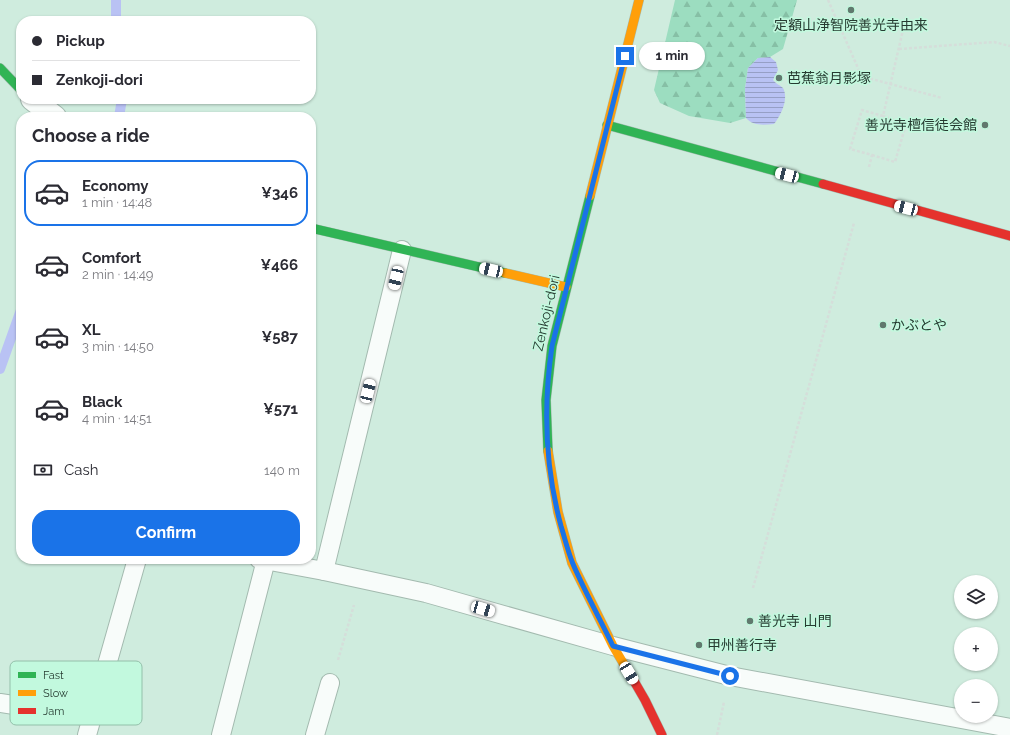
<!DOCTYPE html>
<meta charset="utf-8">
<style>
body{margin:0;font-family:Raleway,"Noto Sans JP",sans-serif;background:#f2f2f3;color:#2b2b33;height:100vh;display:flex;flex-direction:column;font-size:15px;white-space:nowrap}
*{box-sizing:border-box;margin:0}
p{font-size:13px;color:#7c7c81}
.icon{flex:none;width:22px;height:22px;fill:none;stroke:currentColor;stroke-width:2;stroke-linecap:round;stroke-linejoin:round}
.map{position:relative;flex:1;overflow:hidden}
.drawer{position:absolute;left:16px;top:112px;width:300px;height:452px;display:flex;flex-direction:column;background:#fff;border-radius:16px;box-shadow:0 1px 3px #0004}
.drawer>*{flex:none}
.guide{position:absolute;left:16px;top:16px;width:300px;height:88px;border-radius:16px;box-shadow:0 1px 3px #0004;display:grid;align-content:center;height:88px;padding:0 16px;background:#fff}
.buttons{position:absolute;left:954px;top:575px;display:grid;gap:8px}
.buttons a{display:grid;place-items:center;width:44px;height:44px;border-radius:50%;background:#fff;box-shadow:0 1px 3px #0004;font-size:20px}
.end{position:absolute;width:18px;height:18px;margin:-9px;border:5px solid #1a73e8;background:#fff;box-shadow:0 0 0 2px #fff}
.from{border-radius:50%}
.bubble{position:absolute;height:28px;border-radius:14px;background:#fff;box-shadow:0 1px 3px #0004;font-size:13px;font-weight:700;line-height:28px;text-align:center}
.car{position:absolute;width:12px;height:24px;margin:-12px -6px;border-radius:5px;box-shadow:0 0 3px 1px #0007;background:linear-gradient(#fff 24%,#345 0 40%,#fff 0 76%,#345 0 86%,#fff 0)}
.guide b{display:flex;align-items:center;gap:14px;height:38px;font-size:15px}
.guide b+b{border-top:1px solid #e1e1e2}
.guide i{width:10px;height:10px;background:#2b2b33}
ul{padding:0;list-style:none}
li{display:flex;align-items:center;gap:12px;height:66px;margin:0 8px 6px;padding:0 8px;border:2px solid transparent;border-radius:16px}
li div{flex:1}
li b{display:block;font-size:15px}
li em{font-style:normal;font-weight:700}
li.selected{border-color:#1a73e8}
li>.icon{width:36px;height:36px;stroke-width:1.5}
h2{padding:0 16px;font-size:18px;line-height:48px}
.pay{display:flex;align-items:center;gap:10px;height:44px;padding:0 16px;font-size:15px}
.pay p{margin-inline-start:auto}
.primary-button{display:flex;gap:8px;margin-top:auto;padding:8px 16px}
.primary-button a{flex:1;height:46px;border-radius:16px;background:#1a73e8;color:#fff;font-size:16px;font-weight:700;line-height:46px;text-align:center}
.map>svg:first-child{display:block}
</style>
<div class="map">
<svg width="1010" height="735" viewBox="0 0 1010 735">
<defs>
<pattern id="forest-firs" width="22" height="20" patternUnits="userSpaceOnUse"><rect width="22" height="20" fill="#9cddc0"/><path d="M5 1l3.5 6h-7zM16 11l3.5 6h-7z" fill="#86bfa5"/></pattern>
<pattern id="water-rules" width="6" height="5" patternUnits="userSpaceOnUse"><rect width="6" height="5" fill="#b9c2f4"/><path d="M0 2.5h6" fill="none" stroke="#969fc6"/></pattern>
</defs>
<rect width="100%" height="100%" fill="#cfecde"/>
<polygon fill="url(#forest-firs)" points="675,0 797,0 783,49 770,57 758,58 748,68 745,89 746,118 730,123 689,116 660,103 654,90"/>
<path fill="url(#water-rules)" d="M770 57 776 62 778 70 773 80C776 84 780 85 783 88 789 99 781 115 774 124 763 125 753 126 746 118L745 89 748 68 758 58Z"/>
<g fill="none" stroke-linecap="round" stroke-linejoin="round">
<g stroke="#b9c2f4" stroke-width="10">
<polyline points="116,0 116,21"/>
<polyline points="119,117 122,99"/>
<polyline points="0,369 21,310"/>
</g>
<defs>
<g id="lane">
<polyline points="259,559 324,571 426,593 613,646 730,676 1010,728"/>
<polyline points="324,571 402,250"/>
<polyline points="0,703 92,717"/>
<polyline points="87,735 137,559"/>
<polyline points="221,735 266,560"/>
<polyline points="315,735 330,683"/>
</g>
<polyline id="street" points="32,99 55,117"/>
<g id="fast">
<polyline points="0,68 21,90"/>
<polyline points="607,125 823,184"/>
<polyline points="311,228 505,273"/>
<polyline points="548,451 546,400 552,346 590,196"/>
</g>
<g id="slow">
<polyline points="590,196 639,0"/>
<polyline points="505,273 566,287"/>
<polyline points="548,451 558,512 572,563 613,646 634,681"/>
</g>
<g id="jam">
<polyline points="823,184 1010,236"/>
<polyline points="634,681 645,700 662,735"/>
</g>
</defs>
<use href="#lane" stroke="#a3baaf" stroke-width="20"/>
<use href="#street" stroke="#a3baaf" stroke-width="24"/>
<use href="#fast" stroke="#a3baaf" stroke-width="10"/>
<use href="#slow" stroke="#a3baaf" stroke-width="10"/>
<use href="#jam" stroke="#a3baaf" stroke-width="10"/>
<g stroke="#d5deda" stroke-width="2.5" stroke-dasharray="3 2" stroke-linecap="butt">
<polyline points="828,0 861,75"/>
<polyline points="899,49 994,42 1010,46"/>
<polyline points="846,72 942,98"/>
<polyline points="872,155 895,162 906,124 883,116"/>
<polyline points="869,167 872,155 850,149 862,110 883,116 906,17"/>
<polyline points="753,588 854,223"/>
<polyline points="338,660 354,605"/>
<polyline points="717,735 724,702"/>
</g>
<use href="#lane" stroke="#f8fcfa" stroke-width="18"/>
<use href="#street" stroke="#f8fcfa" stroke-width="22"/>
<use href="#fast" stroke="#30b455" stroke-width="9"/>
<use href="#slow" stroke="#ff9f0a" stroke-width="9"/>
<use href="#jam" stroke="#e5322d" stroke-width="9"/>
</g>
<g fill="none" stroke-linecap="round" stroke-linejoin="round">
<path stroke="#1a73e8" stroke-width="5" d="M625 56 552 346C543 407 545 467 561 526 565 539 568 552 573 564 585 592 600 619 613 646L730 676"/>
</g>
<g fill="#61796e" stroke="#c2f9de" stroke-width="1.5">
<circle cx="851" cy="10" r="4"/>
<circle cx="779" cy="78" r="4"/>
<circle cx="985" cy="125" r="4"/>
<circle cx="883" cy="325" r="4"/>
<circle cx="750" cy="621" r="4"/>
<circle cx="699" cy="645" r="4"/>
</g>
<g text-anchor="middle" stroke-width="3" stroke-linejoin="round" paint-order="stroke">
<g font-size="14" fill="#263b31" stroke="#c2f9de" text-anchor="start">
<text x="851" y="30" text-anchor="middle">定額山浄智院善光寺由来</text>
<text x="787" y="83">芭蕉翁月影塚</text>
<text x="977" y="130" text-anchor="end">善光寺檀信徒会館</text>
<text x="891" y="330">かぶとや</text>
<text x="758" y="626">善光寺 山門</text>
<text x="707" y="650">甲州善行寺</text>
</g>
<g font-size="14" fill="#263b31" stroke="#c2f9de">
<text transform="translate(546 313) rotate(-77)" y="5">Zenkoji-dori</text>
</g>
</g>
<rect x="10" y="661" width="132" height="64" rx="6" fill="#c2f9de" stroke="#93c0aa" stroke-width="1"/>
<rect x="18" y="672" width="18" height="6" fill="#30b455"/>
<rect x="18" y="690" width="18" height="6" fill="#ff9f0a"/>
<rect x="18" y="708" width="18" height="6" fill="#e5322d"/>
<g font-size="11" fill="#263b31">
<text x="43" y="679">Fast</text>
<text x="43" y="697">Slow</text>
<text x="43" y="715">Jam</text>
</g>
</svg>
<div class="buttons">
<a><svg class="icon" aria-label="layers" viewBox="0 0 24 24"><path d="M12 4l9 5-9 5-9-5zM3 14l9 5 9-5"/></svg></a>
<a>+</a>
<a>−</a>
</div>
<i class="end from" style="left:730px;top:676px"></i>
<i class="end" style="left:625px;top:56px"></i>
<div class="bubble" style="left:639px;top:42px;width:66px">1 min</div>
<i class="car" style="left:787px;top:175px;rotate:285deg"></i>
<i class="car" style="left:906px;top:208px;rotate:285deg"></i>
<i class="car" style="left:491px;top:270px;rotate:283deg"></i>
<i class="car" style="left:396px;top:278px;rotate:193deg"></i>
<i class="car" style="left:368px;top:391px;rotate:14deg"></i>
<i class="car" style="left:483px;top:609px;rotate:106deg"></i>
<i class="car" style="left:629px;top:673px;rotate:149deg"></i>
<div class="guide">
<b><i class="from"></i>Pickup</b>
<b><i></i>Zenkoji-dori</b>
</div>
<section class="drawer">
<h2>Choose a ride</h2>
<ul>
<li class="selected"><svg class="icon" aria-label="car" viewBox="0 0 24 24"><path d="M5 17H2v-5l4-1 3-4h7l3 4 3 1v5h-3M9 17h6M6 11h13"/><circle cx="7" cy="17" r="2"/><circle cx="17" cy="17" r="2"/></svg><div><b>Economy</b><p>1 min · 14:48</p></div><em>¥346</em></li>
<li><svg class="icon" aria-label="car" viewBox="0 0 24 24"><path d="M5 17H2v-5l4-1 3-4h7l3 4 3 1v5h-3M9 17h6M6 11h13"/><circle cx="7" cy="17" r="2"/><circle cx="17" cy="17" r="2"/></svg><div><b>Comfort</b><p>2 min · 14:49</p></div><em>¥466</em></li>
<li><svg class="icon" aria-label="car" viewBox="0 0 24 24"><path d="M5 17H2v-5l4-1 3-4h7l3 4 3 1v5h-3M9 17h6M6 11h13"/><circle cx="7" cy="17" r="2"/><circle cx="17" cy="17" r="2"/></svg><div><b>XL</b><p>3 min · 14:50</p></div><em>¥587</em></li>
<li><svg class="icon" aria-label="car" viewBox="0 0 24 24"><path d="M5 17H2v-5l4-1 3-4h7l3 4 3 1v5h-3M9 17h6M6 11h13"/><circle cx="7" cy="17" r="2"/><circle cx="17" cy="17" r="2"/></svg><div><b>Black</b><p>4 min · 14:51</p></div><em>¥571</em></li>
</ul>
<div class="pay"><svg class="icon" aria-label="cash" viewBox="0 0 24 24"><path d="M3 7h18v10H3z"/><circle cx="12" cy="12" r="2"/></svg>Cash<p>140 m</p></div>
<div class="primary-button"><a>Confirm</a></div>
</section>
</div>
